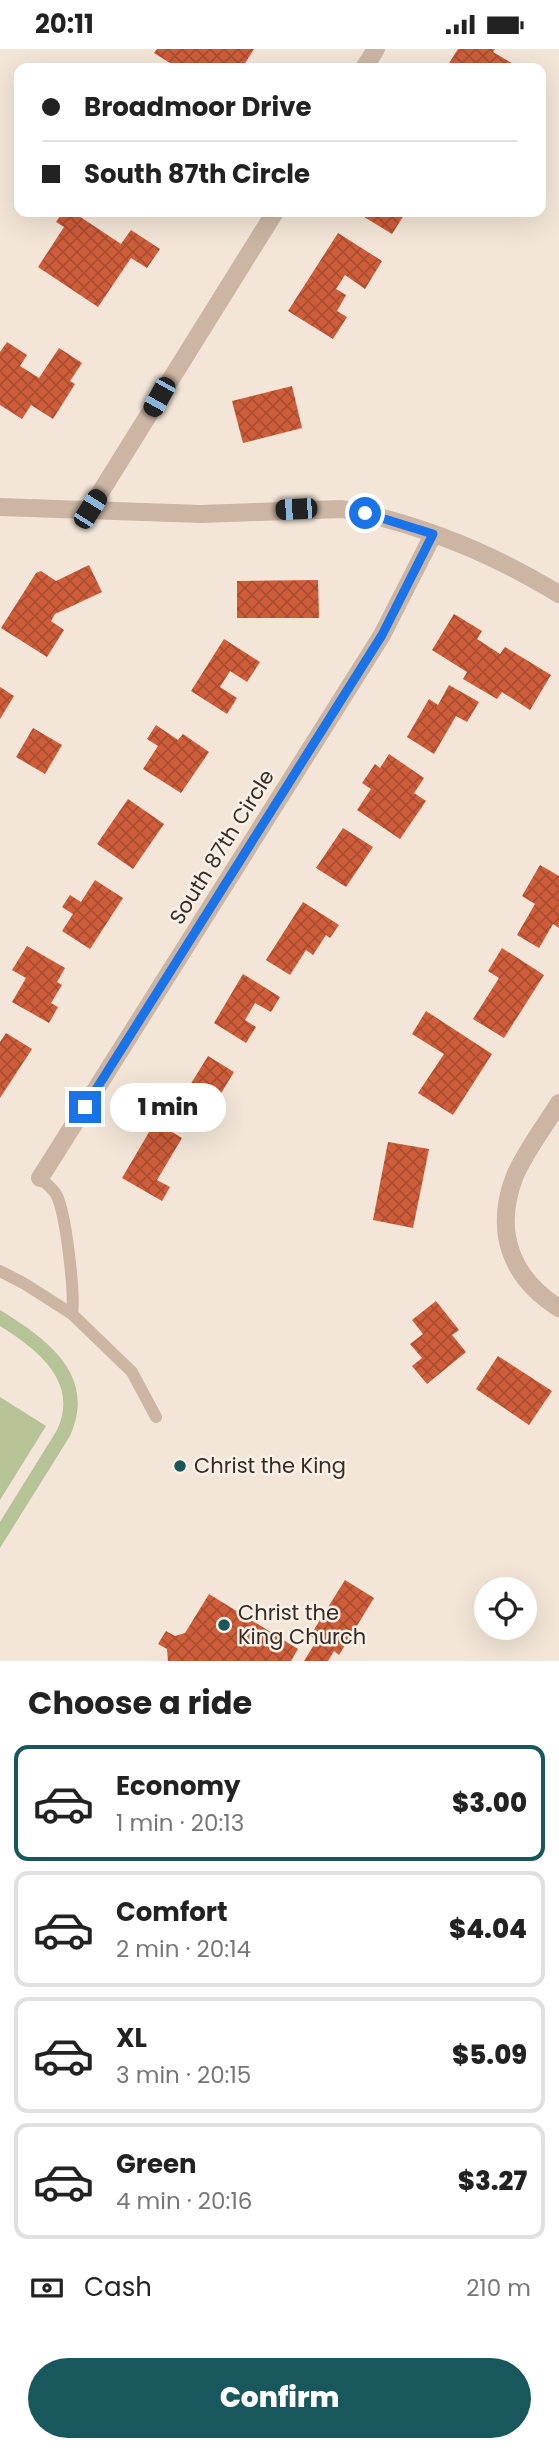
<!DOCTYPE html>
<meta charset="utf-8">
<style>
body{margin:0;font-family:Poppins,sans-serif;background:#f6f6f6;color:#222;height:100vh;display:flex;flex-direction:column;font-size:26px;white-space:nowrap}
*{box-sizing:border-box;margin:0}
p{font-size:23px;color:#767676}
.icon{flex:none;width:38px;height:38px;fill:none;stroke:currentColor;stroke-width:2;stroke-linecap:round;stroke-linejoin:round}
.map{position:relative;height:1612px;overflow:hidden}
.details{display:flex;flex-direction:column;background:#fff;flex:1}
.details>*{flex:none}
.top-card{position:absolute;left:14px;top:14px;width:532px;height:154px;border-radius:14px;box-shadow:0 7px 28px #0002;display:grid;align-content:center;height:154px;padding:0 28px;background:#fff}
.fabs{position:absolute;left:474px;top:1528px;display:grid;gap:14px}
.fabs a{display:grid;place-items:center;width:63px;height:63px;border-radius:50%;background:#fff;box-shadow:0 7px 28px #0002;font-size:35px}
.end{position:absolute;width:32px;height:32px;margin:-16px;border:9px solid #1a73e8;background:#fff;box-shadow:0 0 0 4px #fff}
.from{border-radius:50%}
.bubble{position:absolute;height:49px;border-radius:24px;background:#fff;box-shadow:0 7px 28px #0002;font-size:23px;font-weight:800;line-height:49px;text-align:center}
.car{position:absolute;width:21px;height:42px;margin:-21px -10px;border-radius:9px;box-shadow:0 0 5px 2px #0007;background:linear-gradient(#222 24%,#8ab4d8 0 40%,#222 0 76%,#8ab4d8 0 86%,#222 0)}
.top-card b{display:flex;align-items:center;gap:24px;height:66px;font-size:26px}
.top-card b+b{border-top:2px solid #e0e0e0}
.top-card i{width:18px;height:18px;background:#222}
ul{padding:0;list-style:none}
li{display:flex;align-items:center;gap:21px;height:116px;margin:0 14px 10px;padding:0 14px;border:4px solid #e0e0e0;border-radius:14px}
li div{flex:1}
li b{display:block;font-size:26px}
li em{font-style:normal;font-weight:800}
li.on{border-color:#18575b}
li>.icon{width:63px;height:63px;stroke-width:1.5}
h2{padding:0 28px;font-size:32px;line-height:84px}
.pay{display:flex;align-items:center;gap:18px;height:77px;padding:0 28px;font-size:26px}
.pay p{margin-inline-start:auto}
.action{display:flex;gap:14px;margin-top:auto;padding:14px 28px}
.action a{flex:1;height:80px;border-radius:42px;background:#18575b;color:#fff;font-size:28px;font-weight:800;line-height:80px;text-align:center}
.status{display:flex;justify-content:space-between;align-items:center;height:49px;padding:0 35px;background:#fff;direction:ltr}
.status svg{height:19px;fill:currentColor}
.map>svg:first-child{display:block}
</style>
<div class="status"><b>20:11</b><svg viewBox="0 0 49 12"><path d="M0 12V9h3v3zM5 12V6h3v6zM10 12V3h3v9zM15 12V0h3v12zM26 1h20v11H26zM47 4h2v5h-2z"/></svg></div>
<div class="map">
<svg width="559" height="1612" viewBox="0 0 559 1612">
<defs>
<pattern id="building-cross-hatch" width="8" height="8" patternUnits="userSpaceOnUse" patternTransform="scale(1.75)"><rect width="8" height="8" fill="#cf5d3a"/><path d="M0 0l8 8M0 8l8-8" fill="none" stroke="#a94d31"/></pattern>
</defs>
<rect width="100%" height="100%" fill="#f3e6d8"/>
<g fill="#b5c397">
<path d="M0 1261C45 1289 98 1325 70 1387L0 1499V1473L57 1381C80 1332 36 1300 0 1277Z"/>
<polygon points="0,1348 46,1377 0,1451"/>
</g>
<g fill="url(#building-cross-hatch)">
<polygon points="157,0 254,0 242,19 178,19 154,4"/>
<polygon points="458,0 495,0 493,3 517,17 516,19 446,19"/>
<polygon points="63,163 73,163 121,195 131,181 160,200 147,219 131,209 98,258 38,218 64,178 56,173"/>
<polygon points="356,163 406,163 392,185"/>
<polygon points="338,184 382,212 365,240 345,226 336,240 346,246 337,262 347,268 333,290 288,262"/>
<polygon points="7,293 27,306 20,317 39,329 59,299 82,314 70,332 75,335 53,370 31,356 22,370 0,356 0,303"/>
<polygon points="292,337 302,379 243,394 232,352"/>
<polygon points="89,516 102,543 55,565 51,572 64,581 47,608 1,579 36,524 41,522 56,532"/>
<polygon points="318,531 319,569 237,569 237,532"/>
<polygon points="454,565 482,582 477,590 500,605 505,598 551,626 530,661 502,643 497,650 463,630 467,623 432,601"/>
<polygon points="224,590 260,613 247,633 230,622 220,638 237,649 227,665 191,642"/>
<polygon points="449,636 479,653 467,673 456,667 434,705 407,688 429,650 438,656"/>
<polygon points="0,638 14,647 0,670"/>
<polygon points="156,676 178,691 183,685 209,703 181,744 143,720 158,697 147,690"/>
<polygon points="33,679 62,696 45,725 16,708"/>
<polygon points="389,705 424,729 414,744 426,752 400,790 357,761 371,740 362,734 375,715 380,719"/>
<polygon points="128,750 164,775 133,820 97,795"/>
<polygon points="343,779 373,798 346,838 316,819"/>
<polygon points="540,816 559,827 559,879 553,875 539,899 517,886 535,855 522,847"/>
<polygon points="95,831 123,849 90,900 62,882 73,865 62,858 70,846 81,853"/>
<polygon points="303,853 339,876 330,889 326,886 313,906 306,901 290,926 266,911"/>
<polygon points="27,897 65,919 57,933 62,936 51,954 58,958 49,974 12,953 26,929 12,921"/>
<polygon points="502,899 544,926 504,989 473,970 499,929 488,922"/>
<polygon points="243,925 280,948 271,963 255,954 245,971 256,978 246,994 214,974"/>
<polygon points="426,962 492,1005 453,1066 418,1044 444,1005 412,985"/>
<polygon points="6,984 32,1000 0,1049 0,993"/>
<polygon points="208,1007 234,1023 203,1074 164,1051 175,1034 187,1041"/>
<polygon points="155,1073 182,1089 157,1131 170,1138 162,1152 122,1129"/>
<polygon points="388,1093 429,1100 413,1179 373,1171"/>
<polygon points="436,1252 459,1281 452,1286 466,1303 427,1335 412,1317 422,1309 410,1295 423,1285 412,1271"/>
<polygon points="498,1307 552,1342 529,1376 476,1340"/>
<polygon points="345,1531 374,1549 339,1606 334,1602 328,1612 304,1612 317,1591 310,1587"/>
<polygon points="209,1545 298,1600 291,1612 168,1612 167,1600 158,1595 166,1582 175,1587 185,1584"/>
</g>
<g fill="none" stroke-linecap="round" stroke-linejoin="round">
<g stroke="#ccb5a3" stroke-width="12">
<path d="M40 1129C46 1134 52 1139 56 1145 66 1163 75 1245 72 1265"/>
<polyline points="0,1222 25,1235 72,1265 132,1323 156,1368"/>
</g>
<g stroke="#ccb5a3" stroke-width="18">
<polyline points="364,19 376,0"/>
<path d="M0 458 201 465 342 460C418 474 493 505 559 545"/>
<polyline points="90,460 275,163"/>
<path d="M559 1054C545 1077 524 1104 514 1129 494 1183 511 1229 559 1259"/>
<polyline points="40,1129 382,586 433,486"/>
</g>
</g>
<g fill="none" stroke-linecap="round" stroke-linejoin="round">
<polyline stroke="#1a73e8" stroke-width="9" points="85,1058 382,586 433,485 365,464"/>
</g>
<g fill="#18575b" stroke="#faf0e5" stroke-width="2.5">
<circle cx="180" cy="1417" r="7"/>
<circle cx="224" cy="1576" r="7"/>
</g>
<g text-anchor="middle" stroke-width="5" stroke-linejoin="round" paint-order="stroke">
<g font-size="21" fill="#362b26" stroke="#faf0e5">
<text transform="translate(222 798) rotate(-58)" y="7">South 87th Circle</text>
</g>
<g font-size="21" fill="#362b26" stroke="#faf0e5" text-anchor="start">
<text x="194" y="1424">Christ the King</text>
<text x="238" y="1571">Christ the<tspan x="238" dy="24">King Church</tspan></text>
</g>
</g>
</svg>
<div class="fabs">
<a><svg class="icon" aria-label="locate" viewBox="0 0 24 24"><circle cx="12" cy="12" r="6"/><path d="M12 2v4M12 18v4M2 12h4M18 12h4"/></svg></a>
</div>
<i class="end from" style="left:365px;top:464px"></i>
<i class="end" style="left:85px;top:1058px"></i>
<div class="bubble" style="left:110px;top:1034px;width:116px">1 min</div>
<i class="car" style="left:159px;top:348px;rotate:209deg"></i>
<i class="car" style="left:90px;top:460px;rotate:32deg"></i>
<i class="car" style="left:296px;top:460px;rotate:267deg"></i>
<div class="top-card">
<b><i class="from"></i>Broadmoor Drive</b>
<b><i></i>South 87th Circle</b>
</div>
</div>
<section class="details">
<h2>Choose a ride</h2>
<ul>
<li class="on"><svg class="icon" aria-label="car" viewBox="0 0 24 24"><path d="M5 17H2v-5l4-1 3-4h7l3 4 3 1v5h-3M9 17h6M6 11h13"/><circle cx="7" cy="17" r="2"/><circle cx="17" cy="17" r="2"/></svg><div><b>Economy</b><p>1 min · 20:13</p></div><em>$3.00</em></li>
<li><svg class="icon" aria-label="car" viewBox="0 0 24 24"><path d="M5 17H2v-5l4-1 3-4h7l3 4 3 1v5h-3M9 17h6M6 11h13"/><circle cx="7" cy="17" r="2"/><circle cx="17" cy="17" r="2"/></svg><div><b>Comfort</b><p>2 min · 20:14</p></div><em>$4.04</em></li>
<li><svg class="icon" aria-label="car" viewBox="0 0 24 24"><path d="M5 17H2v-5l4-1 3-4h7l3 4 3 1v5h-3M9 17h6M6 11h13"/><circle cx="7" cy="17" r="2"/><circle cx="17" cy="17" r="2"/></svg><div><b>XL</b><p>3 min · 20:15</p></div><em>$5.09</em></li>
<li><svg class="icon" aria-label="car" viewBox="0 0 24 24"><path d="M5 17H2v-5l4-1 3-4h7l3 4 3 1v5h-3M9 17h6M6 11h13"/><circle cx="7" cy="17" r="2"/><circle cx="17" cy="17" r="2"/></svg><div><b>Green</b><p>4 min · 20:16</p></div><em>$3.27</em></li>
</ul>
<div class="pay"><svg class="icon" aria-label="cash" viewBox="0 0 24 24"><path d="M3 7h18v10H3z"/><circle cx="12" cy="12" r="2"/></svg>Cash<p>210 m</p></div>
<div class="action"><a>Confirm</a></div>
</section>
